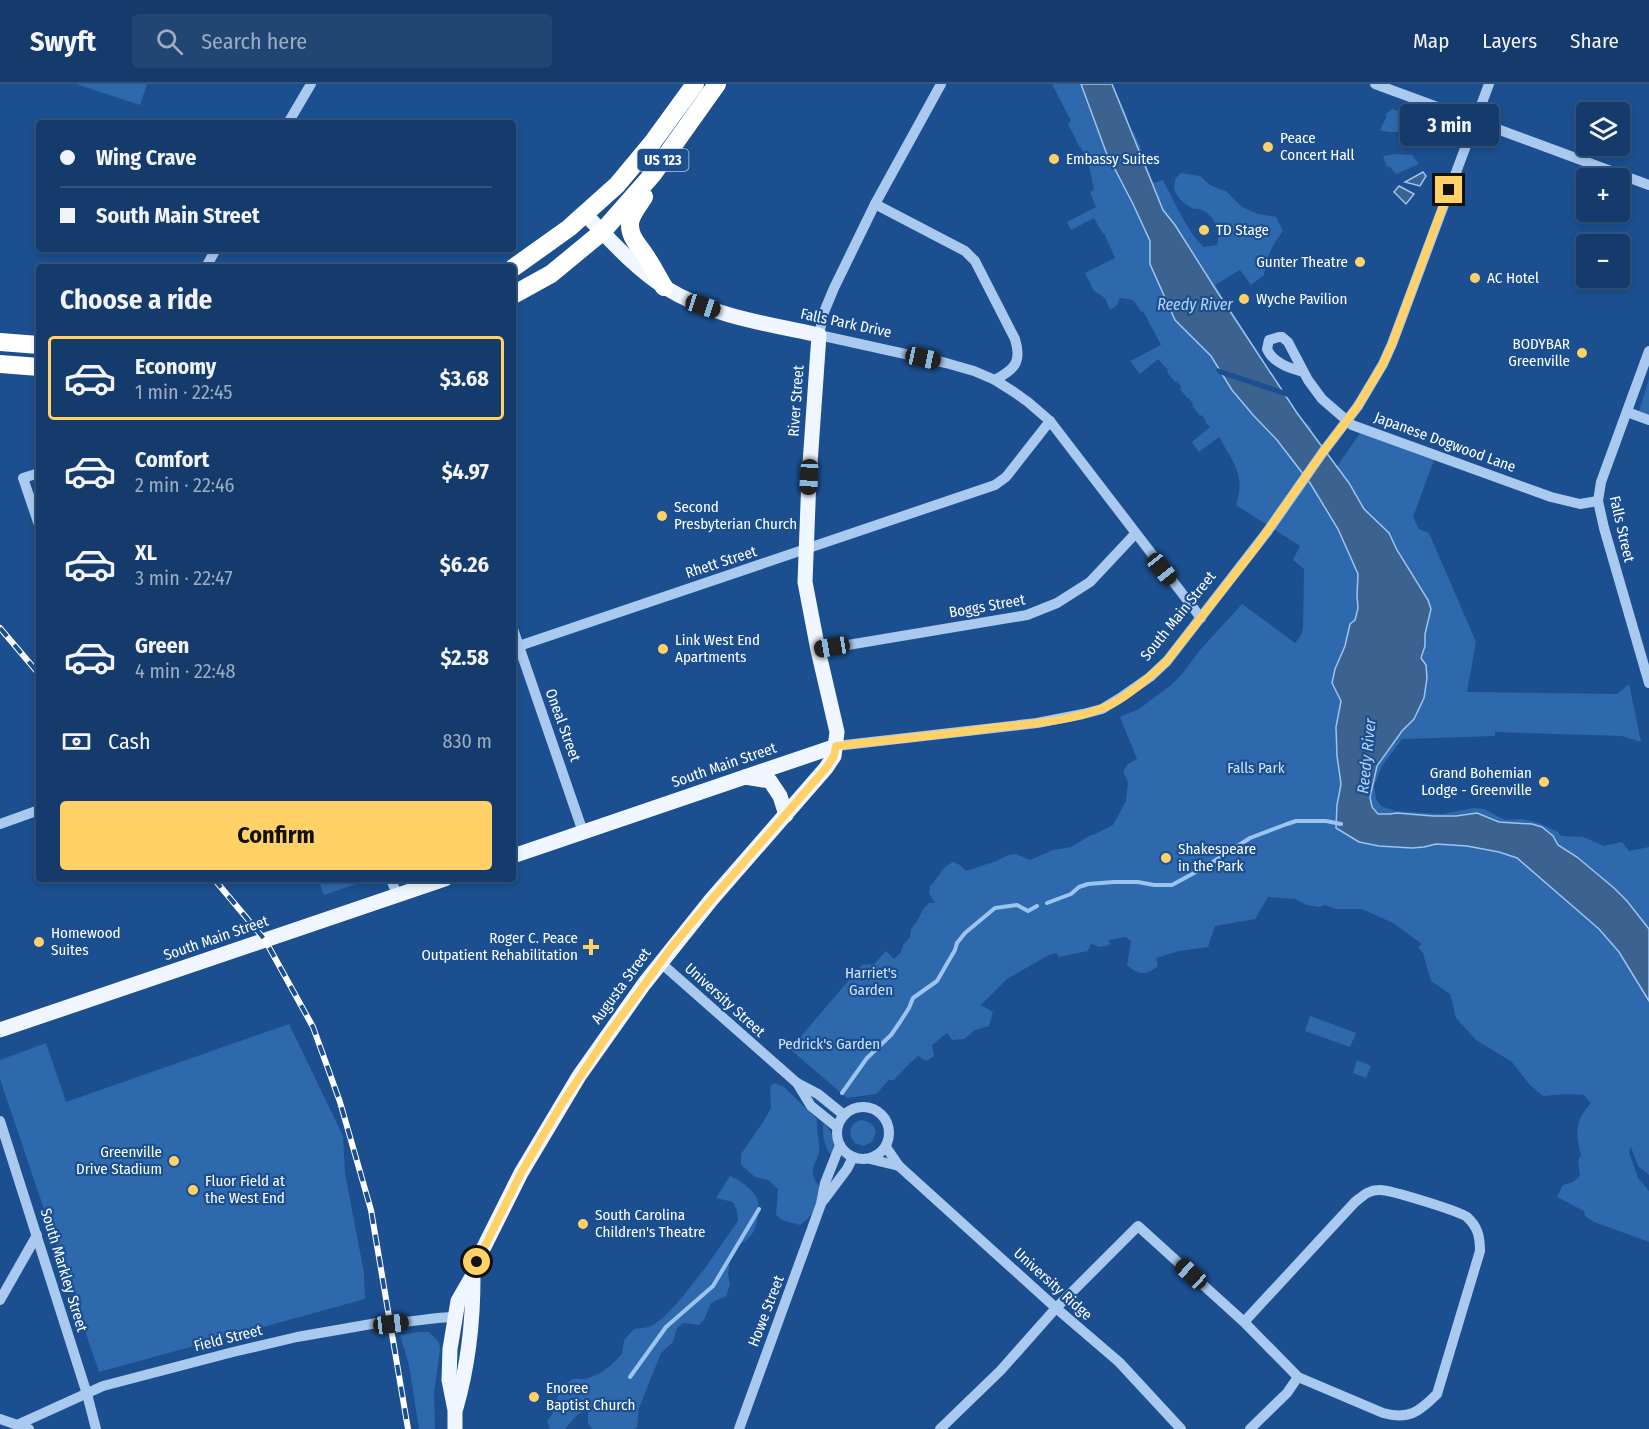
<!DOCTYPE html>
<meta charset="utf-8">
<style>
body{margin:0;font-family:"Fira Sans Condensed",sans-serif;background:#214673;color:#f1f3f6;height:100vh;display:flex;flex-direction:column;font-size:22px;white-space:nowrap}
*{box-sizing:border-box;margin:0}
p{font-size:20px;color:#9dadc1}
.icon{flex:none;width:33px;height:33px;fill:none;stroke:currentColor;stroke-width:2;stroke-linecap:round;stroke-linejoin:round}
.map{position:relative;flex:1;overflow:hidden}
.drawer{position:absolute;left:36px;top:180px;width:480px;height:618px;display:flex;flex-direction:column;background:#143b6b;border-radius:6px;box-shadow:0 3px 9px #0003,0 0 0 2px #33557e}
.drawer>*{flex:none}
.banner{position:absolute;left:36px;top:36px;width:480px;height:132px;border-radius:6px;box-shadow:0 3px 9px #0003,0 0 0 2px #33557e;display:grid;align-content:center;height:132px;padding:0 24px;background:#143b6b}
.fabs{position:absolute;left:1576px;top:18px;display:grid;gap:12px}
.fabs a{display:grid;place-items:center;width:54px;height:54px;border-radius:6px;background:#143b6b;box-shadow:0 3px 9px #0003,0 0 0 2px #33557e;font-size:30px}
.end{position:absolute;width:27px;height:27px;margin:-14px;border:8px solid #ffd166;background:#111;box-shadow:0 0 0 3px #111}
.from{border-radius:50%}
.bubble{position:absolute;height:42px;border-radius:6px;background:#143b6b;box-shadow:0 3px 9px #0003,0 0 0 2px #33557e;font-size:20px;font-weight:700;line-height:42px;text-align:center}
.car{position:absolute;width:18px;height:36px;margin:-18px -9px;border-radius:8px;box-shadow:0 0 4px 2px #0007;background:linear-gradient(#222 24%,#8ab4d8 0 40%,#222 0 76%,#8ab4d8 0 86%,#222 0)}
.banner b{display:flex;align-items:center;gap:21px;height:57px;font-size:22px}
.banner b+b{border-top:2px solid #33557e}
.banner i{width:15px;height:15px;background:#f1f3f6}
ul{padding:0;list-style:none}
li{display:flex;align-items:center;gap:18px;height:84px;margin:0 12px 9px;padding:0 12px;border:3px solid transparent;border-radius:6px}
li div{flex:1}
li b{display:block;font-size:22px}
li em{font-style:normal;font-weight:700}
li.current{border-color:#ffd166}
li>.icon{width:54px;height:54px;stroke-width:1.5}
h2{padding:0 24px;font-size:27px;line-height:72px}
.pay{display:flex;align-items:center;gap:15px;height:66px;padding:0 24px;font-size:22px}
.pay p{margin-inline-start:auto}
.cta{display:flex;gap:12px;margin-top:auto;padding:12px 24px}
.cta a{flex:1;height:69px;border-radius:6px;background:#ffd166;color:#111;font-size:24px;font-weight:700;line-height:69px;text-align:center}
header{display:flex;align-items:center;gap:36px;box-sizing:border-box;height:84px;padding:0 30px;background:#143b6b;border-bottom:2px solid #33557e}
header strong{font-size:28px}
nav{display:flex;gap:33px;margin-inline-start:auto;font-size:21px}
.search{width:420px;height:54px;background:#214673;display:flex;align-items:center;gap:15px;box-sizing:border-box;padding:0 21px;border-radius:6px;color:#9dadc1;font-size:22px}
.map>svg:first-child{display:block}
</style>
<header>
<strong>Swyft</strong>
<div class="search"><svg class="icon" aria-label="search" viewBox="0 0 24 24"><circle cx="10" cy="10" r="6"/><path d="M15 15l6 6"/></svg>Search here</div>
<nav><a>Map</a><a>Layers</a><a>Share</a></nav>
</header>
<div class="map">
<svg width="1649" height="1345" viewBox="0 0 1649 1345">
<rect width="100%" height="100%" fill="#1b4f8f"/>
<g fill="#2e69ad">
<polygon points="76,0 147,0 140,21"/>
<path d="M1052 0H1112L1126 30 1131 46 1134 49 1140 62 1141 69 1147 81V87L1150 89V93L1154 99 1163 96C1173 115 1188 149 1204 163L1217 161C1221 147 1214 129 1199 125 1191 123 1197 127 1190 123 1184 120 1176 112 1174 105 1174 102 1175 99 1175 95L1181 89 1200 92 1210 101 1227 108 1242 123 1258 130 1276 133 1283 147C1272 161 1266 174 1264 191L1251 201 1240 186 1215 201 1299 333 1312 344 1309 349 1334 387 1360 349 1435 373 1413 433 1419 445 1429 449 1476 558 1467 608 1617 610 1629 600 1641 658 1622 652 1495 648V652L1402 655 1382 682 1374 702 1376 715 1381 722 1395 727 1443 730 1474 724 1484 725 1505 736 1523 735 1539 739 1558 748 1561 752 1583 753 1604 762 1622 758 1629 767 1649 763V1091L1638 1082 1631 1063 1629 1068 1638 1094 1649 1107V1158L1594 1138 1585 1132 1584 1127 1557 1113 1563 1101 1573 1098 1580 1092 1578 1077 1581 1071C1575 1049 1575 1036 1591 1019L1584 1011 1568 1010 1543 1012 1530 1001 1512 978 1476 956 1456 934 1450 910 1431 897 1423 869 1418 863 1422 860 1393 839 1362 825H1336L1325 821 1319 823 1307 821 1295 815 1268 813 1255 835 1215 842 1208 863 1179 867 1156 874 1158 882C1146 892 1138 891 1127 881L1131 857 1126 853 1109 856 1110 861 1100 863 1091 860 1088 867 1059 873 1056 869 1049 871 1007 895 980 922H983L993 928 989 942 975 946 964 955 952 956 947 949 932 961 934 972 926 977 918 972 910 979 894 996H889L876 1010 847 1014 790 965 862 881 874 880 886 867 894 875 901 868 903 861 910 853 911 845 916 839 924 824 929 819H935L929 809 930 802C939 794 941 783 953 778L960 781 966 787 996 777 1008 771 1016 770 1030 776 1053 766 1071 763 1091 751H1093L1113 741 1126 717 1128 698 1124 690V686L1128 680 1137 675 1120 633 1139 625 1171 601 1182 590 1200 566 1242 520 1295 559 1300 553 1303 545 1304 485 1293 476 1300 462 1236 421C1246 392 1233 378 1219 353L1199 368 1192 358 1210 343 1205 338 1206 337 1202 331 1200 332 1192 321 1193 320 1189 314 1188 315 1180 305 1181 303 1177 297 1175 298 1167 288 1168 286 1158 275 1140 290 1130 277 1161 261 1143 227 1141 228C1134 216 1134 215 1120 214L1117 221 1110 226 1105 214 1094 207 1085 189 1115 174 1104 149 1103 150 1094 134 1071 146 1067 138 1096 123 1090 108 1094 106 1089 82 1081 63 1080 64 1068 40 1071 37Z"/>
<path d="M1392 25 1425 38C1410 46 1396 51 1380 46L1387 32 1385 31Z"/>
<polygon points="1397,70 1412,71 1419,80 1396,90 1389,82 1387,83 1383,72"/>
<polygon points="1649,295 1649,331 1639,327"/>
<polygon points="318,795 371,795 324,811"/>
<polygon points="1310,932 1356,949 1350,963 1305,947"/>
<polygon points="289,940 343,1052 345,1089 364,1189 365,1215 99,1288 0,995 0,976 46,959 66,1018"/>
<polygon points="1357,976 1371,982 1366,994 1353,989"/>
<path d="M774 999 784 1003 817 1035C816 1046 820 1057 819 1068 818 1075 813 1080 813 1086 812 1093 816 1098 820 1103 817 1121 815 1130 800 1141L782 1136 776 1131 778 1105 768 1096 755 1093 741 1081V1070L763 1038 771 1024 770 1003Z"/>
<path d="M861 1036C869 1037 874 1040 876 1048L872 1058 864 1062 855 1059C847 1050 849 1040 861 1036Z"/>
<path d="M824 1039C834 1048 835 1060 832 1072 825 1066 821 1047 824 1039Z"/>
<path d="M730 1092C739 1096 755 1106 758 1117 759 1121 758 1124 758 1127 758 1143 752 1156 737 1161L730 1174 728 1190 730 1200 726 1212 711 1219 704 1236 699 1241 683 1239 677 1244 673 1258 661 1269 639 1324 637 1343 634 1345H592L588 1339V1326L578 1330 565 1345H550L547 1337 552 1331 561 1303 573 1295H585L599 1290 610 1282 622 1270 624 1256 634 1245 650 1243 663 1234 680 1216 708 1180 738 1137 737 1127 733 1118 716 1114Z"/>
<polygon points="419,1248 429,1248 439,1258 440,1266 434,1308 435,1345 419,1345 409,1281 400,1251"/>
</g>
<g fill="#3c6290" stroke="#9cc4f0" stroke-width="1.5">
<polygon points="1081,0 1112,0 1163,126 1175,141 1218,209 1297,329 1349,399 1364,425 1389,449 1397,466 1428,516 1431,525 1425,550 1425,562 1421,574 1426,581 1427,594 1424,614 1414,635 1402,647 1377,682 1370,713 1372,723 1378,730 1390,730 1397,729 1433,732 1456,732 1477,729 1499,738 1532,740 1542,743 1553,752 1558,761 1577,773 1614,804 1627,817 1649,845 1649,917 1619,868 1599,845 1517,774 1499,768 1467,762 1436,760 1424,763 1412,764 1379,762 1359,758 1336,744 1337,721 1341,700 1337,672 1336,643 1341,617 1332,599 1335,585 1345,562 1350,540 1355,536 1358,524 1357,512 1358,490 1338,445 1310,399 1277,356 1253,331 1232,306 1211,272 1175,236 1150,180 1150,157 1133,120 1106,68"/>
<polygon points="1423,88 1426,92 1420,102 1405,98"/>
<polygon points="1399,102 1414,110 1406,120 1394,108"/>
</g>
<polygon fill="#1b4f8f" points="1217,284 1286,307 1291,314 1219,290 1216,286"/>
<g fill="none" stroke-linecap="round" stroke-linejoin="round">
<g stroke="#9cc4f0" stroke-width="4">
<polyline points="1047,819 1071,810 1079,803 1088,800 1114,798 1138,798 1154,801 1172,801 1205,783 1250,754 1287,740 1296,737 1326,737 1341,740"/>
<polyline points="842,1009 867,974 891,951 900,938 909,924 913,914 937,897 955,866 957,859 965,849 995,824 1017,821 1028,827 1037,822"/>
<polyline points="630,1293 666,1243 713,1202 759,1125"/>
</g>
<g stroke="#a9c9ee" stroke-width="10">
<polyline points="941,0 875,120 834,204 824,228 819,251 946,279 974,287 995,296 1014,308 1028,318 1050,337 1201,534"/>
<polyline points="1375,0 1649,101"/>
<polyline points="288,39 311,0"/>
<path d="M875 120 965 167 975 177 1015 255C1022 278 1015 285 995 296"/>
<polyline points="206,183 216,165"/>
<polyline points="1649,267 1601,398 1598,417 1604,444 1649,599"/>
<path d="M1303 288C1290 284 1273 279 1267 265L1269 256 1279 253H1282L1288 258 1308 296 1322 315 1352 341 1551 413 1580 420 1598 417"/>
<polyline points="1358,322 1383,280 1392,260 1489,0"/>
<polyline points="1627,328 1649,336"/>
<polyline points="39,389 23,394 39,441"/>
<polyline points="513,545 583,748"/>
<polyline points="513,564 995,401 1006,393 1050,337"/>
<polyline points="818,566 1027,531 1057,519 1090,498 1135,450"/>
<polyline points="836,662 1037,639 1083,630 1102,625 1120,614 1150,593 1167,577 1267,448"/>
<polyline points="0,740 39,726"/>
<polyline points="391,795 397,811"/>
<polyline points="661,879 797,999 811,1022 837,1043"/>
<polyline points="797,999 818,1010 844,1031"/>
<circle cx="863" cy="1049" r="26"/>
<polyline points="0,1037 87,1310 96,1345"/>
<polyline points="886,1063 899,1082 1056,1224 1119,1278 1181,1345"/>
<polyline points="870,1075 899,1082"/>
<polyline points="823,1117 847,1085 853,1073"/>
<polyline points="0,1216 37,1151"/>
<polyline points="0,1335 29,1345"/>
<path d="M17 1341 103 1302 233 1268 297 1253 377 1239C403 1241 429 1233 455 1233"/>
<polyline points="739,1345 821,1120 825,1099 840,1061"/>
<path d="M940 1345 1001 1286 1056 1224 1138 1142 1244 1238 1298 1293 1383 1329C1409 1336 1419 1328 1437 1310L1480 1167C1480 1153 1478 1143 1467 1133 1461 1128 1389 1105 1379 1106 1368 1106 1363 1112 1355 1118L1244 1238"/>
<polyline points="1250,1345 1287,1309 1298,1293"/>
</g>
<g stroke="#f0f6ff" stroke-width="15">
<polyline points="745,693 770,697 780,712 786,731"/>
<polyline points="513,772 836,662"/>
<polyline points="0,946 445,795"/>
<path d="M456 1324C468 1282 473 1237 473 1194"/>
<path d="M455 1345V1326L449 1296 450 1265 458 1217 473 1191 483 1165 521 1089 579 992 644 900 711 816 826 684 834 672 837 648 818 566 805 498 809 394 819 251C768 240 711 232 666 204 635 184 610 156 585 130"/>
</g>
<g stroke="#fff" stroke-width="18">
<path d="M644 113C639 121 631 130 630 139 629 154 640 162 647 174 653 183 658 193 664 203"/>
<polyline points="513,184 569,144 617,101 652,59 695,0"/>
<polyline points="513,211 551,190 602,148 653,90 717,0"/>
<polyline points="0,258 39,261"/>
<polyline points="0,280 39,283"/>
</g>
<defs>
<g id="rail">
<polyline points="0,544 39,590"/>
<polyline points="214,795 265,856 313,943 340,1018 371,1126 408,1345"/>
</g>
</defs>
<use href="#rail" stroke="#fff" stroke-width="6"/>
<use href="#rail" stroke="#1b4f8f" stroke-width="4" stroke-dasharray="11" stroke-linecap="butt"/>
<polyline stroke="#a9c9ee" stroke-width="10" points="1267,448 1323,368 1358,322"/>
</g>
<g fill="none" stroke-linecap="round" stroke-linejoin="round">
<path stroke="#ffd166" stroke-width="8" d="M477 1178 521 1089 561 1021 607 952 671 864 705 823 826 684 834 672 836 662C888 656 940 651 992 644 1027 640 1066 638 1100 625 1122 618 1150 593 1167 577L1256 463 1323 368 1358 322 1383 280 1392 260 1449 106"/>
</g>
<g fill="#ffd166" stroke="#1b4f8f" stroke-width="2">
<circle cx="1268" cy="63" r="6"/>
<circle cx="1054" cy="75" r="6"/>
<circle cx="1204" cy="146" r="6"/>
<circle cx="1360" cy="178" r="6"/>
<circle cx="1475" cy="194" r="6"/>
<circle cx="1244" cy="215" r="6"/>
<circle cx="1582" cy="269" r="6"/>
<circle cx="662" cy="432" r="6"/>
<circle cx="663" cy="565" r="6"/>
<circle cx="1544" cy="698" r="6"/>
<circle cx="1166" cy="774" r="6"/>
<circle cx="39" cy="858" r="6"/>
<path d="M588 854h6v6h6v6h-6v6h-6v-6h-6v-6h6z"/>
<circle cx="174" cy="1077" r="6"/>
<circle cx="193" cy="1106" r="6"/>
<circle cx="583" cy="1140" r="6"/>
<circle cx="534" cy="1313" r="6"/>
</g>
<g text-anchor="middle" stroke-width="4.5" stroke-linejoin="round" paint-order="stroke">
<rect fill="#1b4f8f" stroke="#bbcadd" stroke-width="1.5" x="637.5" y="65" width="51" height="22" rx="4.5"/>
<g font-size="14" font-weight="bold" fill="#fff">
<text x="663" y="81">US 123</text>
</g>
<g font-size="15" fill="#fff" stroke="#1b4f8f" text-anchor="start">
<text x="1280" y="59">Peace<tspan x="1280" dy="17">Concert Hall</tspan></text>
<text x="1066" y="80">Embassy Suites</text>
<text x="1216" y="151">TD Stage</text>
<text x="1348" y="183" text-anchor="end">Gunter Theatre</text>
<text x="1487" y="199">AC Hotel</text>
<text x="1256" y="220">Wyche Pavilion</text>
<text x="1570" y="265" text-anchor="end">BODYBAR<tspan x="1570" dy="17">Greenville</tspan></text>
<text x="674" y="428">Second<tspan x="674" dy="17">Presbyterian Church</tspan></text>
<text x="675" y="561">Link West End<tspan x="675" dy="17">Apartments</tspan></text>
<text x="1532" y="694" text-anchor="end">Grand Bohemian<tspan x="1532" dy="17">Lodge - Greenville</tspan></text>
<text x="1178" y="770">Shakespeare<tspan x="1178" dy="17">in the Park</tspan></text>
<text x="51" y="854">Homewood<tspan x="51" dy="17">Suites</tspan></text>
<text x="578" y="859" text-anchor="end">Roger C. Peace<tspan x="578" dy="17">Outpatient Rehabilitation</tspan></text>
<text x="162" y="1073" text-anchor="end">Greenville<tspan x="162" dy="17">Drive Stadium</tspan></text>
<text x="205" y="1102">Fluor Field at<tspan x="205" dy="17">the West End</tspan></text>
<text x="595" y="1136">South Carolina<tspan x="595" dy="17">Children's Theatre</tspan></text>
<text x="546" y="1309">Enoree<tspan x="546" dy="17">Baptist Church</tspan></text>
</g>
<g font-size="15" fill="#fff" stroke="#1b4f8f">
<text transform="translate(846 239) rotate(12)" y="5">Falls Park Drive</text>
<text transform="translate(796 317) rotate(-86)" y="5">River Street</text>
<text transform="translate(1445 358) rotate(20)" y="5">Japanese Dogwood Lane</text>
<text transform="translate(1622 445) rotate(77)" y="5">Falls Street</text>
<text transform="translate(721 478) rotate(-18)" y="5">Rhett Street</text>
<text transform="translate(987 522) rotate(-10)" y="5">Boggs Street</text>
<text transform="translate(1178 532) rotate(-51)" y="5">South Main Street</text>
<text transform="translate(563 641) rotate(70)" y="5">Oneal Street</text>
<text transform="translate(724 681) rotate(-19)" y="5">South Main Street</text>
<text transform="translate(216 854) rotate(-19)" y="5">South Main Street</text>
<text transform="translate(621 902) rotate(-54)" y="5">Augusta Street</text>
<text transform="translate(725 916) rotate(42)" y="5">University Street</text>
<text transform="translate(64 1186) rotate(73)" y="5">South Markley Street</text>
<text transform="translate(1053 1200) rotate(42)" y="5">University Ridge</text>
<text transform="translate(766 1227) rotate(-69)" y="5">Howe Street</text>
<text transform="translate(228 1254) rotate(-14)" y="5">Field Street</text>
</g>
<g font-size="15" fill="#cfe3fa" stroke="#1b4f8f">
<text x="1256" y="689">Falls Park</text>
<text x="871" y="894">Harriet's<tspan x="871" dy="17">Garden</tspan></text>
<text x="829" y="965">Pedrick's Garden</text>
</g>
<g font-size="16" font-style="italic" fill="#b5d3f5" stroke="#1b4f8f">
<text x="1195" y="226">Reedy River</text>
<text transform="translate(1366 672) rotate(-84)" y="6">Reedy River</text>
</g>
</g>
</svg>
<div class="fabs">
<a><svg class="icon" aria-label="layers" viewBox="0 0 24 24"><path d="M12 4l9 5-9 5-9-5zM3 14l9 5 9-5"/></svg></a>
<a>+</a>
<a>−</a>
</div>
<i class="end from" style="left:477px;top:1178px"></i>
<i class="end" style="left:1449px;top:106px"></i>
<div class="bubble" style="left:1400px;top:20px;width:99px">3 min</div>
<i class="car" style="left:703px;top:222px;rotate:108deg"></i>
<i class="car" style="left:923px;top:274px;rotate:102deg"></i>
<i class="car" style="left:809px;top:393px;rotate:183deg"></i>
<i class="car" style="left:1162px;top:485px;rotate:141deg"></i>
<i class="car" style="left:832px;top:563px;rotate:261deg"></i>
<i class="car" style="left:1191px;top:1190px;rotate:312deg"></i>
<i class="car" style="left:391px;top:1240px;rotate:83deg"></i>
<div class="banner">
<b><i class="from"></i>Wing Crave</b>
<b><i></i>South Main Street</b>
</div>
<section class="drawer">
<h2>Choose a ride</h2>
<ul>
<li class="current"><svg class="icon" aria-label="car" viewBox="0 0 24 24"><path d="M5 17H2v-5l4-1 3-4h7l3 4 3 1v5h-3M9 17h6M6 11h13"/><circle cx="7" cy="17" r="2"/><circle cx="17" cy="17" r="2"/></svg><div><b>Economy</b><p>1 min · 22:45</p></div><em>$3.68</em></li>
<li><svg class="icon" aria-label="car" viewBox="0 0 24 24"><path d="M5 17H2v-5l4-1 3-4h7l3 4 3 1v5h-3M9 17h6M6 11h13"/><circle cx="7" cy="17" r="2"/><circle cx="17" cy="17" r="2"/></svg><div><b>Comfort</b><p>2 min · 22:46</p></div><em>$4.97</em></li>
<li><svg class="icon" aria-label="car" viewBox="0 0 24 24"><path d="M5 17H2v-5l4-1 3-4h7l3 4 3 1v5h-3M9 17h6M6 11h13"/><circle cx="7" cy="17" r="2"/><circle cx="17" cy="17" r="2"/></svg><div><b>XL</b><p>3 min · 22:47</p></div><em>$6.26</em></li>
<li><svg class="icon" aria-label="car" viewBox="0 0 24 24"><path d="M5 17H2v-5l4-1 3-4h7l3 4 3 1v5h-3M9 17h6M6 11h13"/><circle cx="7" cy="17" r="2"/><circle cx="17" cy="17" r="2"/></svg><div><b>Green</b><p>4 min · 22:48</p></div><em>$2.58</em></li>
</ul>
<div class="pay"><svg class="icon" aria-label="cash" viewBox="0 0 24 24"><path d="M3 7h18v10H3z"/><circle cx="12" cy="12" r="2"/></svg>Cash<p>830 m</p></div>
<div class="cta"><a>Confirm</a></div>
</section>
</div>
